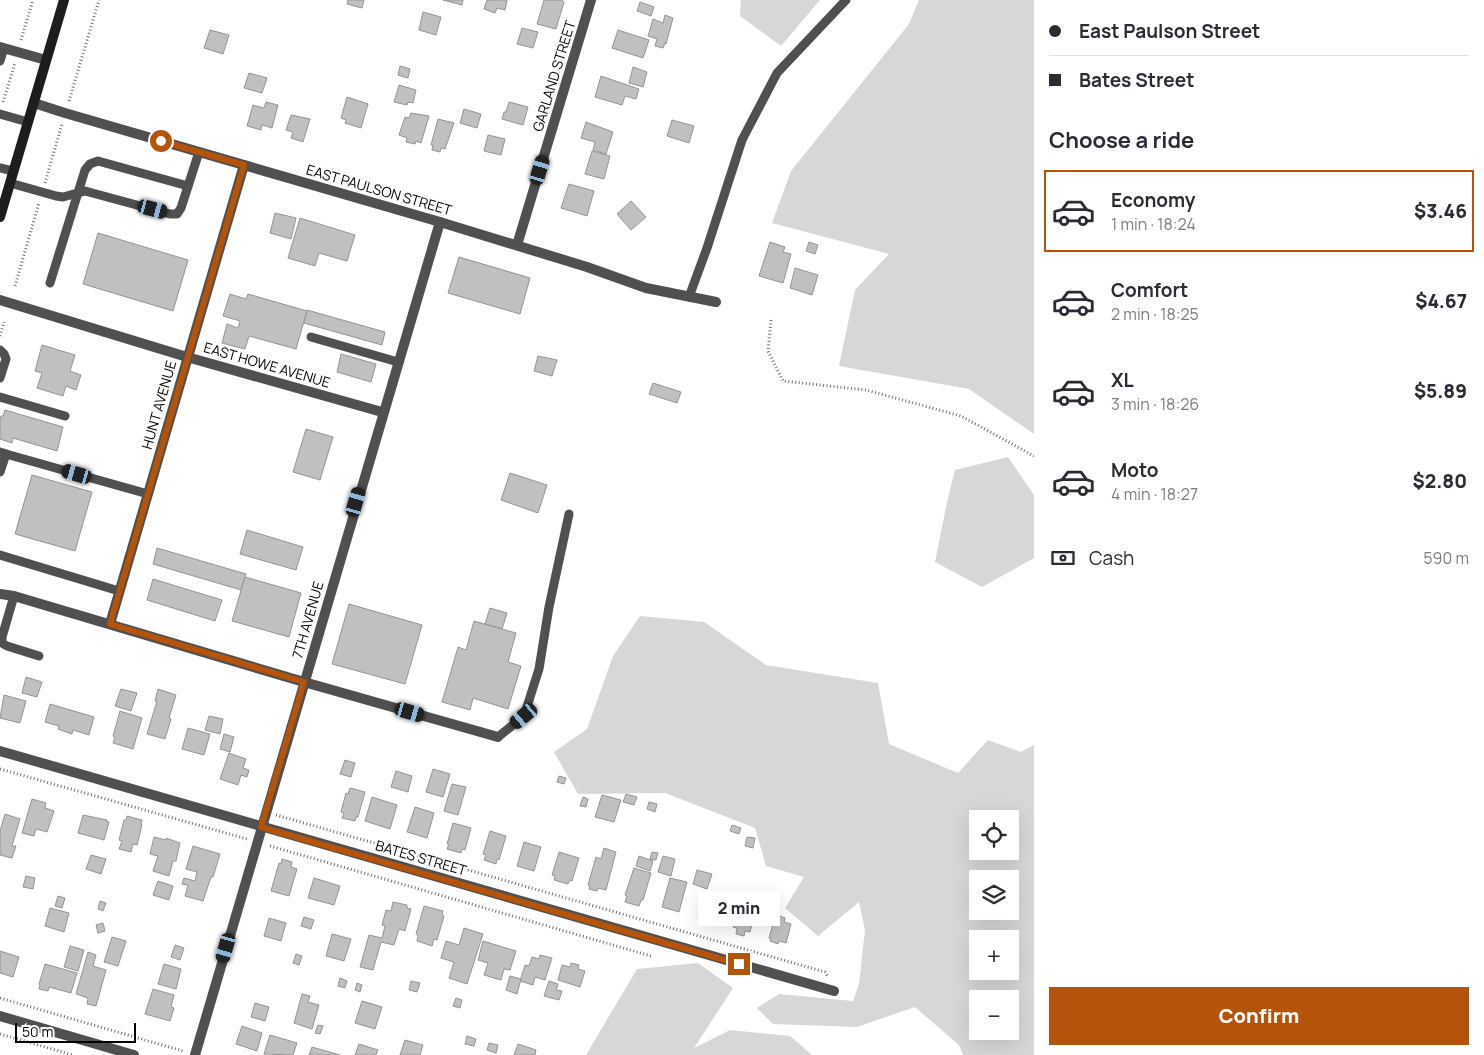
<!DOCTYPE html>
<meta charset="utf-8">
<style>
body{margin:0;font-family:Manrope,sans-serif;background:#f7f7f7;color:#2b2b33;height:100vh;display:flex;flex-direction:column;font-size:19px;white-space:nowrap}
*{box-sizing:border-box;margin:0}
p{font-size:16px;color:#7c7c81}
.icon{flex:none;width:28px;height:28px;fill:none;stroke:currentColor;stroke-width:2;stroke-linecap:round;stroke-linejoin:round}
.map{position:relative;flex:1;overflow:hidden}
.details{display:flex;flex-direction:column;background:#fff;width:450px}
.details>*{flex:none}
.banner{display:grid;align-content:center;height:110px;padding:0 15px;background:#fff}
.buttons{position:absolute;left:969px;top:810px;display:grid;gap:10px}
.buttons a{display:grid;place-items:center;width:50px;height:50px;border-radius:0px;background:#fff;box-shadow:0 5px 20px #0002;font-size:25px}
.scale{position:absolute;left:15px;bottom:12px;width:121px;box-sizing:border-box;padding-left:5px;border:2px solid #000;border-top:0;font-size:14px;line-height:18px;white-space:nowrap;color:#000;-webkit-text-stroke:4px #fff;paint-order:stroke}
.end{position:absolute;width:22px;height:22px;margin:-11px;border:6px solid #b45309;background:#fff;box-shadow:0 0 0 2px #fff}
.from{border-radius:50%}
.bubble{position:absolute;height:35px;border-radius:0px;background:#fff;box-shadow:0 5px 20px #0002;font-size:16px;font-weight:800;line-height:35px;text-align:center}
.car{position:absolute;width:15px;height:30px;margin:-15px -8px;border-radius:6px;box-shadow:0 0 4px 1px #0007;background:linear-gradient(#222 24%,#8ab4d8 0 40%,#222 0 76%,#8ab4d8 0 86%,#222 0)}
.banner b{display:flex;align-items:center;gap:18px;height:48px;font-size:19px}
.banner b+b{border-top:1px solid #e1e1e2}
.banner i{width:12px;height:12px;background:#2b2b33}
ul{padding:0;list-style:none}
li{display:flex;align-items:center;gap:15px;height:82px;margin:0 10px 8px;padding:0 5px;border:2px solid transparent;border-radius:0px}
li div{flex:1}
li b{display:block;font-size:19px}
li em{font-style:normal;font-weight:800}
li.on{border-color:#b45309}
li>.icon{width:45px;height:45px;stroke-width:1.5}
h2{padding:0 15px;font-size:22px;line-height:60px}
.pay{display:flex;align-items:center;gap:12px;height:55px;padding:0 15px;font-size:19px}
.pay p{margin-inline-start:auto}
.cta{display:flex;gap:10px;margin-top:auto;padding:10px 15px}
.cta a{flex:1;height:58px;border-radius:0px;background:#b45309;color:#fff;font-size:20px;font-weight:800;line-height:58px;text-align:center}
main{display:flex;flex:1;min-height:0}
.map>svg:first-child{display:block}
</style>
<main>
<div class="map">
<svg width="1034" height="1055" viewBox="0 0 1034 1055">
<rect width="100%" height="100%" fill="#fff"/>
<g fill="#d7d7d7" fill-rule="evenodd">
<polygon points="741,0 820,0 781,46 740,16"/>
<polygon points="919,0 1034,0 1034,434 969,389 839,366 855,290 889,254 772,223 791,171 909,24"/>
<polygon points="1008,457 1034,495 1034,558 982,587 935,562 947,502 955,470"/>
<path d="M640 616 704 622 766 665 878 683 889 744 958 773 988 740 1021 752 1034 745V1055H963L959 1045 915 1007 857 1027 773 1024 757 1008 779 994 853 1001 859 984 865 930 859 902 818 936 785 908 804 877 766 866 755 828 665 793 578 794 554 752 587 729 613 656ZM978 819H1010V851H978ZM978 879H1010V911H978ZM978 939H1010V971H978ZM978 999H1010V1031H978Z"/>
<polygon points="698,963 733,988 694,1048 730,1030 790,1036 812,1055 586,1055 637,969"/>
</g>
<g fill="#c0c0c0" stroke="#949494">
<polygon points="348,0 364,0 362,8 347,4"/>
<polygon points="443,0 463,0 462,5"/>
<polygon points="487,0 507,0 505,10 497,8 495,13 484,9"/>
<polygon points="544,0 562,0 564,2 556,29 537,24"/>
<polygon points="640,2 654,7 651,16 637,11"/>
<polygon points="423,12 441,17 436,35 419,30"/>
<polygon points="665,15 673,18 666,44 665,43 663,48 655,46 657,39 648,36 653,19 663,23"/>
<polygon points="522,28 538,32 533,48 517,44"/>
<polygon points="210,30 229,35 223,54 204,48"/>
<polygon points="618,30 649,40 643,58 612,48"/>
<polygon points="400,66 410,69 408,78 398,75"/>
<polygon points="633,67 647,72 643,87 629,83"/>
<polygon points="249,73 267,78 262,93 244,88"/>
<polygon points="601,76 639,89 636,99 625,96 622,105 595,97"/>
<polygon points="399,85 416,90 413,103 408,102 407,105 394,102"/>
<polygon points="347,97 368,104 361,128 345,123 346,120 341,118"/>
<polygon points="266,102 278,105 272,128 262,125 261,130 247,126 253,105 264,108"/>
<polygon points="509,102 528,107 523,125 502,119 504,112 506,112"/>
<polygon points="464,109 481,114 477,128 460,123"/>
<polygon points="411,113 429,116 421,143 416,141 415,144 406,142 407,138 399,135 405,117 409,118"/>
<polygon points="291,115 310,119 303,142 291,138 293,132 286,130"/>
<polygon points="438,119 454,123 445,149 441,148 440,152 432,150 433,145 431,145"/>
<polygon points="672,120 694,126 689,143 667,136"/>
<polygon points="586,122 613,132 606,154 593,150 595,142 581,138"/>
<polygon points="488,135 505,139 501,155 484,151"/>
<polygon points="592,151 610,156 604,179 585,174"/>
<polygon points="569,184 594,191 587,216 561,208"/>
<polygon points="631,201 646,217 631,230 617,214"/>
<polygon points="275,213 296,218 291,239 270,233"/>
<polygon points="300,218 355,235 347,261 319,253 315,266 288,258"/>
<polygon points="98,233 188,260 173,311 83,284"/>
<polygon points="770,242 785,247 783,252 791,254 783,283 759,276"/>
<polygon points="809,242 818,245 815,254 806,251"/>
<polygon points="459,257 530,278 520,314 448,293"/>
<polygon points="795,268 818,275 812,295 790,288"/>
<polygon points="230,294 246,299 248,294 307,311 296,349 249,336 245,349 222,343 227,324 238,328 240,321 223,316"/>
<polygon points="307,310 385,332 382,345 304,323"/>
<polygon points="42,345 75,355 70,371 81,375 76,390 66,386 63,396 37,388 42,373 35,371"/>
<polygon points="341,354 376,364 371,382 337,372"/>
<polygon points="538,356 557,360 552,376 534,371"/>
<polygon points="653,383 681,392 677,403 649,394"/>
<polygon points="5,410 63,427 57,451 13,438 12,443 0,439 0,419 1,416 3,416"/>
<polygon points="306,429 333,437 320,480 293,472"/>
<polygon points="510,473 547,485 538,513 501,500"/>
<polygon points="32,475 92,492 75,551 15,534"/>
<polygon points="247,530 303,547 296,570 240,554"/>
<polygon points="157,548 246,574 241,590 153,564"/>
<polygon points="245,577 301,593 289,637 232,621"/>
<polygon points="153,579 222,600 215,621 147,600"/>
<polygon points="349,604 422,625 405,684 332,664"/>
<polygon points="490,608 507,613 502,629 485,624"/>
<polygon points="474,621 516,633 508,662 521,666 508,709 473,698 470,710 442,702 458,647 466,650"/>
<polygon points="26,677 42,682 37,697 22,693"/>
<polygon points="121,689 137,693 131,711 115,706"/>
<polygon points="158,689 176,695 169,718 171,719 165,739 147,734 157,701 155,701"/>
<polygon points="4,695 26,701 20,723 0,718"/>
<polygon points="50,704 94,717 89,735 73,730 72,734 58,729 59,726 45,722"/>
<polygon points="120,711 142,718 133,749 113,743 115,737 113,736"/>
<polygon points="209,716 223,719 220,734 205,730"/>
<polygon points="188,728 210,734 204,755 182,749"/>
<polygon points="224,734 234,737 230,752 220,749"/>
<polygon points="229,753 246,759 243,768 249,770 247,777 241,775 238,785 220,779"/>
<polygon points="345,760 355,763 351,777 340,774"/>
<polygon points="433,769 450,774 443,797 426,792"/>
<polygon points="396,771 412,776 408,792 391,787"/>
<polygon points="559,776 566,778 564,784 557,782"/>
<polygon points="452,784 466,787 458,815 444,811"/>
<polygon points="350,788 365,792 358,817 356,817 355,821 342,818 344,813 341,812 346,793 348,794"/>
<polygon points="626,794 637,797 634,805 623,802"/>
<polygon points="602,795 621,800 614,822 595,817"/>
<polygon points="372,797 397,805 390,829 365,821"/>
<polygon points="583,797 588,799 586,807 580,806"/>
<polygon points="32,799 46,803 45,808 54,811 47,832 36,829 34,836 22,833"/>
<polygon points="649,802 657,804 655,812 647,809"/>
<polygon points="415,807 434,813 427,838 407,832"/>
<polygon points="5,814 20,819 12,846 16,846 12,858 0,855 0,831"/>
<polygon points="83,815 107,820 107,822 109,822 104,840 78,833"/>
<polygon points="127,816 142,820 141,824 142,825 137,845 133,844 131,852 119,849 122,841 119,840 124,820 126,820"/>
<polygon points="453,823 471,828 465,850 462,849 461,853 447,849 449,844 447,844"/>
<polygon points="732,825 741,828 739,834 730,831"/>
<polygon points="490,831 506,836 499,860 497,859 496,864 484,860 486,855 483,854"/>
<polygon points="154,837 166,840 166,838 180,843 176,861 173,861 169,876 153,871 158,856 150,854"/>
<polygon points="747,837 755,838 753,848 745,846"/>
<polygon points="524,842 541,847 534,871 517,866"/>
<polygon points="193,846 220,854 213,877 211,877 203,901 185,896 188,885 182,884 184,878 195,881 197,872 186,869"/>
<polygon points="604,848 616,852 606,890 598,888 597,891 589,889 590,886 588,885 596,857 601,859"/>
<polygon points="559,852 579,858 572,881 570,880 568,884 554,880 555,876 552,875"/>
<polygon points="652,852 658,853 656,860 650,859"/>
<polygon points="91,855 106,859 101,874 86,869"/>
<polygon points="639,856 653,861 650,871 636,866"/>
<polygon points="663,856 675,859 671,876 658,872"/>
<polygon points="282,859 292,862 291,867 297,869 289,896 271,891 279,863 281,864"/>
<polygon points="634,868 651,873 643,900 641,900 639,906 625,902 627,896 625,895"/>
<polygon points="697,870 712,874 707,889 693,884"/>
<polygon points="26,876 35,878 33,889 23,887"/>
<polygon points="314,878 340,886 334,905 308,898"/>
<polygon points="670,878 687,882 679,912 662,907"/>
<polygon points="158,881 173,886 169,900 153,895"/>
<polygon points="707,893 720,896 718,903 720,904 714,923 699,920 700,917 698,917 703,900 705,900"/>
<polygon points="58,896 65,898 62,908 55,906"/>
<polygon points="100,901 106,903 103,911 98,909"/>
<polygon points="393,902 407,905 407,908 411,909 405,931 399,929 394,945 381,942 373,970 360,967 369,935 382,938 385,926 382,925 386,910 391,911"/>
<polygon points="424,906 443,911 442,915 444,916 437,940 434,939 432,946 417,941 418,935 416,934"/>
<polygon points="50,908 69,913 64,932 45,926"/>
<polygon points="738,910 755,914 750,932 745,931 744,936 736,934 737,928 733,927"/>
<polygon points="777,915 785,918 784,922 791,924 786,943 779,941 778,944 770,941 771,939 769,938 774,920 775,921"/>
<polygon points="304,917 314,920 311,929 301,926"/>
<polygon points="269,918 286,923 281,941 264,936"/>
<polygon points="103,923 105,931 98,933 96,925"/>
<polygon points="464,928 483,934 467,984 449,978 454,962 441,958 446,941 459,945"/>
<polygon points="332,934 351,939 344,961 326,956"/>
<polygon points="112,937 126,941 118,966 104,962"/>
<polygon points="483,941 516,951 510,970 504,969 501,980 484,975 488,963 478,960"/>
<polygon points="175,945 184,948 180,960 171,957"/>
<polygon points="70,946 84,950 78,971 64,967"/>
<polygon points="0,951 19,957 13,977 0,973"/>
<polygon points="88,952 96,955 93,966 106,970 96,1006 87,1004 88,998 76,994"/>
<polygon points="296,954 302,956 299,965 293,963"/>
<polygon points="540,955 552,958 545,980 535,977 533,985 520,981 525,965 529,966 532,957 539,959"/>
<polygon points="571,963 579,965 578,969 585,971 580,987 558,980 562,965 570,967"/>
<polygon points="45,964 77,973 71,993 49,987 48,991 39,989 40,985 39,984"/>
<polygon points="164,964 181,969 176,989 158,984"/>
<polygon points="510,976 521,979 517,994 506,990"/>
<polygon points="340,978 347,981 345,988 338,986"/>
<polygon points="411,981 420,983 417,992 409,990"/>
<polygon points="549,981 558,984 556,990 562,991 559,1000 544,996"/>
<polygon points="357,983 362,985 360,992 355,990"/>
<polygon points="153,989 174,995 171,1007 174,1008 170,1021 145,1014"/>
<polygon points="302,994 310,996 308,1002 319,1005 312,1029 294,1023"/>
<polygon points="456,998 462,1000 460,1008 453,1006"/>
<polygon points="362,1001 382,1007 375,1029 355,1023"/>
<polygon points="255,1003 269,1007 265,1021 251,1017"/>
<polygon points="318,1025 323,1026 320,1034 315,1033"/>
<polygon points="242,1026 262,1033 257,1051 236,1044"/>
<polygon points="270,1035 297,1043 293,1055 264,1054"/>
<polygon points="467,1036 476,1039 474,1046 465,1044"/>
<polygon points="405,1040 423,1045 420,1055 400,1055"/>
<polygon points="489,1043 498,1045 496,1053 487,1050"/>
<polygon points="359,1044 378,1050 376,1055 355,1055"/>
<polygon points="518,1044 536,1050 535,1055 514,1055"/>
<polygon points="312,1047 340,1055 309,1055"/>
</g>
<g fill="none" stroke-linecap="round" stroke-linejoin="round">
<g stroke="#727272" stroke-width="3" stroke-dasharray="1 2.5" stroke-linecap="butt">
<polyline points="21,40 33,0"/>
<polyline points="69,101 99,0"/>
<polyline points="3,102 15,63"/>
<polyline points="45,183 62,124"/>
<polyline points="15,286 39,203"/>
<polyline points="771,320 768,351 783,381 866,390 961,416 1034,456"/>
<polyline points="0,336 4,322"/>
<polyline points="0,769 247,839"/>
<polyline points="276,815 825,972 828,977"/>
<polyline points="270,846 651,956"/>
<polyline points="0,998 183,1051"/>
<polyline points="0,1034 73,1055"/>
</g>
<g stroke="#505050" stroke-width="9">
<polyline points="0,61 4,48"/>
<polyline points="0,114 28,122"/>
<polyline points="0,168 13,171"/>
<polyline points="10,183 56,196 63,197 85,191 170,214 177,214 181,208 199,152"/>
<polyline points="50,283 85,170 90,164 98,161 188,186"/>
<polyline points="689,297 707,248 742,140 777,73 846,0"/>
<polyline points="311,337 398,362"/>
<polyline points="0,350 4,354 6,359 0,378"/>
<polyline points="0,397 65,416"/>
<polyline points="0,452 6,454 0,472"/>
<polyline points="6,454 148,494"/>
<polyline points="0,555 119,591"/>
<polyline points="14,596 2,637 2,643 7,646 39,656"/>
<polyline points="498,737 524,716 539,669 549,607 569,514"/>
</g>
<g stroke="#505050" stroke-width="10">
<polyline points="0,47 46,60"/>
<polyline points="34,103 65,113 440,222 587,267 646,288 716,302"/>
<polyline points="517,245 591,0"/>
<polyline points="0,300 187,357 382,412"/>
<polyline points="0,594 14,596 304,682 498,737"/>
<polyline points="110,624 244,165"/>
<polyline points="0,751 834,991"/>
<polyline points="0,1016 134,1055"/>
<polyline points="195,1055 440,222"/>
</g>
<polyline stroke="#1d1d1d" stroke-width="10" points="0,217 64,0"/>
</g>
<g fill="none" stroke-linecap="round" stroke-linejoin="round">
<polyline stroke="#b45309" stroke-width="6" points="161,141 244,165 110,624 304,682 261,827 739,964"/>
</g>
<g text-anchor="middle" stroke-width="4" stroke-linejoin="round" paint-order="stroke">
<g font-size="14" fill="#000" stroke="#fff">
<text transform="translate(554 76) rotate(-73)" y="5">GARLAND STREET</text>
<text transform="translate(379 190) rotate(16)" y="5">EAST PAULSON STREET</text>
<text transform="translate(267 365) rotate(16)" y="5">EAST HOWE AVENUE</text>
<text transform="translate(159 405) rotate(-74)" y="5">HUNT AVENUE</text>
<text transform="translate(308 620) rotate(-74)" y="5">7TH AVENUE</text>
<text transform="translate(421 858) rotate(16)" y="5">BATES STREET</text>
</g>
</g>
</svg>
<div class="buttons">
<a><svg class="icon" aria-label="locate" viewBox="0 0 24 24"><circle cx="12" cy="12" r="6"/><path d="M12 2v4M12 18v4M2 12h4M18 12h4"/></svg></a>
<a><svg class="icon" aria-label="layers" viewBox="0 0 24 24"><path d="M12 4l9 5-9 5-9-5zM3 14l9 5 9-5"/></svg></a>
<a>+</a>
<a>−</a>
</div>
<div class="scale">50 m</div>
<i class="end from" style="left:161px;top:141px"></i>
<i class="end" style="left:739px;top:964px"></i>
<div class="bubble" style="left:698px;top:891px;width:82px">2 min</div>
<i class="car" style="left:540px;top:170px;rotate:17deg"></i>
<i class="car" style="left:153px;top:209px;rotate:105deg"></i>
<i class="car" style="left:77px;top:474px;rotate:286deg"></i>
<i class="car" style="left:356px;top:502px;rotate:16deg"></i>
<i class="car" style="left:410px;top:712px;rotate:106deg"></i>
<i class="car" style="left:524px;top:716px;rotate:230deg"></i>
<i class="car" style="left:226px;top:948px;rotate:196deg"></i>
</div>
<section class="details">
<div class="banner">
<b><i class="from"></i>East Paulson Street</b>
<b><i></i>Bates Street</b>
</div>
<h2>Choose a ride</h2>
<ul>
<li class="on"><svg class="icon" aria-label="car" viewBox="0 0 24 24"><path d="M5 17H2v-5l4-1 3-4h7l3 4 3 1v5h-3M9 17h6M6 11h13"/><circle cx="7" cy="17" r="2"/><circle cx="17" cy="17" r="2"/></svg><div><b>Economy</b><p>1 min · 18:24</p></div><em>$3.46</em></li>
<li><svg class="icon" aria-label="car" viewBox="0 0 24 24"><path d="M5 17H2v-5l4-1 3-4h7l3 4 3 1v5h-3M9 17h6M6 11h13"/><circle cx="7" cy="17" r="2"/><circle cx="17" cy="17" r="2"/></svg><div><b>Comfort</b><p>2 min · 18:25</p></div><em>$4.67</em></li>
<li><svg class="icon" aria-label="car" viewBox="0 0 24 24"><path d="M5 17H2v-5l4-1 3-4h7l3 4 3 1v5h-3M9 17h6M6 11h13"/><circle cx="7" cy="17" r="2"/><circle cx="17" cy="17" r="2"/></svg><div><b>XL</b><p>3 min · 18:26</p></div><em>$5.89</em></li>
<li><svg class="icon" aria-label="car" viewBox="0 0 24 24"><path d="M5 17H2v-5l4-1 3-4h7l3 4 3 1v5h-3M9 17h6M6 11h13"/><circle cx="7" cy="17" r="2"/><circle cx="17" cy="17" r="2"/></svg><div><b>Moto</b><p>4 min · 18:27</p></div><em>$2.80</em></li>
</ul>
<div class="pay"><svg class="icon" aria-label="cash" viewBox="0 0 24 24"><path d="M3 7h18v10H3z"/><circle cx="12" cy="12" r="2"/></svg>Cash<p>590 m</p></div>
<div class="cta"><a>Confirm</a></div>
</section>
</main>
